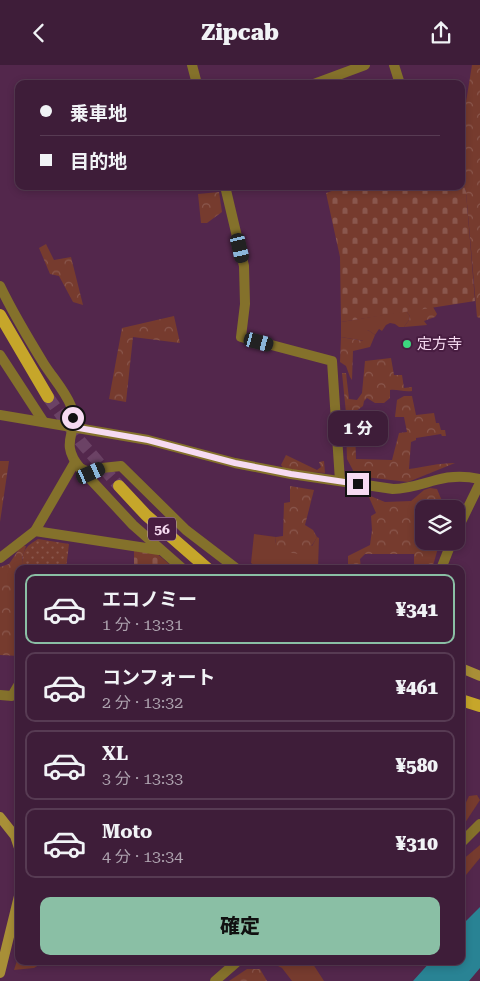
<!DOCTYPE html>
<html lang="ja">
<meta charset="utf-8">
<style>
body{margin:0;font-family:"Roboto Serif","Noto Sans JP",serif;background:#492a44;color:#f1f3f6;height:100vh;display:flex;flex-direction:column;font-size:19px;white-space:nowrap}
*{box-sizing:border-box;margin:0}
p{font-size:16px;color:#ada2ae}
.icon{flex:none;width:28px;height:28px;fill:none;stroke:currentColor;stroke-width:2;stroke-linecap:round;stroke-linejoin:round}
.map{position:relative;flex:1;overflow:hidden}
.sheet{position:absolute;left:15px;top:500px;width:450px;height:400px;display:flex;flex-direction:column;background:#3e1d39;border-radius:10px;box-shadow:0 2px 8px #0003,0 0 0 1px #573b53}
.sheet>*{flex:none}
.top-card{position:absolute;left:15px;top:15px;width:450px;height:110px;border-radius:10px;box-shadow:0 2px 8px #0003,0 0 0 1px #573b53;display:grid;align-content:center;height:110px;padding:0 25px;background:#3e1d39}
.controls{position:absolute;left:415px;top:435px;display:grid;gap:10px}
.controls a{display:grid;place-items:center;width:50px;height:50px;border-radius:10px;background:#3e1d39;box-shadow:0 2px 8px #0003,0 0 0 1px #573b53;font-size:25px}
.end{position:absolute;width:22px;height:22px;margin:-11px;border:6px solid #f6dbf1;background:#111;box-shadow:0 0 0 2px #111}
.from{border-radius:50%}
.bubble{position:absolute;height:35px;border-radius:10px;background:#3e1d39;box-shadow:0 2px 8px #0003,0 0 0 1px #573b53;font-size:16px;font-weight:800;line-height:35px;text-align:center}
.car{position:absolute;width:15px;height:30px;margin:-15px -8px;border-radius:6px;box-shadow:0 0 4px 1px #0007;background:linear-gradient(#222 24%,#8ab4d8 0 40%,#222 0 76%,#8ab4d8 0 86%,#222 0)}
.top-card b{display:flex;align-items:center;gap:18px;height:48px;font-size:19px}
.top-card b+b{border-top:1px solid #573b53}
.top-card i{width:12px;height:12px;background:#f1f3f6}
ul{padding:9px 0 0;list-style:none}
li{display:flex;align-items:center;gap:15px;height:70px;margin:0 10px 8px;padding:0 15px;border:2px solid #573b53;border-radius:10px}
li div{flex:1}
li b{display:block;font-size:19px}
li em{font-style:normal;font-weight:800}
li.active{border-color:#8abfa5}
li>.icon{width:45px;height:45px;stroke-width:1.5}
.primary-button{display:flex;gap:10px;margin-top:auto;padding:10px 25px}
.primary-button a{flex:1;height:58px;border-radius:10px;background:#8abfa5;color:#111;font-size:20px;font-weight:800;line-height:58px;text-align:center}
header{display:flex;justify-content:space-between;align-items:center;height:65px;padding:0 25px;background:#3e1d39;font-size:22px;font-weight:800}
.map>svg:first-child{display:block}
</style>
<header><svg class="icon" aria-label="back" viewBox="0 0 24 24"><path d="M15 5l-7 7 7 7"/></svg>Zipcab<svg class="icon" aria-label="share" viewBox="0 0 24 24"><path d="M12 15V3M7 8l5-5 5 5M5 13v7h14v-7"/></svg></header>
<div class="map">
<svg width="480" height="916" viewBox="0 0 480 916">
<defs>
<pattern id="forest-crowns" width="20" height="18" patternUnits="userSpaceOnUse" patternTransform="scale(1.25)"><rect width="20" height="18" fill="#763b2e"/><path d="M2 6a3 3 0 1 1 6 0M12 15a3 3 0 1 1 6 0" fill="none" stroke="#8a574d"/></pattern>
<pattern id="cemetery-stones" width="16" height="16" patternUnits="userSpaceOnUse" patternTransform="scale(1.25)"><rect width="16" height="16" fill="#763b2e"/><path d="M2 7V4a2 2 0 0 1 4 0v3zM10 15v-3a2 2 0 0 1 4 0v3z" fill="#8a574d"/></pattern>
<pattern id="park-dots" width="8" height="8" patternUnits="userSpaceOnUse" patternTransform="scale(1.25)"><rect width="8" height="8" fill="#763b2e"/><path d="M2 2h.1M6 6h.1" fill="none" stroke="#8a574d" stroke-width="1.8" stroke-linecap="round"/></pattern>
</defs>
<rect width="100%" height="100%" fill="#53274c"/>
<g fill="#763b2e">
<polygon points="406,246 410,251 409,255 404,262 399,262 395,259 390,258 386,260 382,266 379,264 375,270 368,265 364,276 341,272 341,257"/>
<polygon points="254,469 276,472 275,479 312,481 317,472 319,473 318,504 259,504 251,498"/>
<polygon points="477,730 480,735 461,764 461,748 469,731"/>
<polygon points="480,780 480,793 461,816 461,796"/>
<polygon points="19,889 19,896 45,896 34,903 14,905"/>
<polygon points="268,896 311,896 324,916 292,916 282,903"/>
</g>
<g fill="url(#forest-crowns)">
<polygon points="472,0 480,0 480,253 477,252 466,127 461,112 461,43 466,37"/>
<polygon points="219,127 222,147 207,158 201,158 198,129"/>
<polygon points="46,179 54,195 71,192 83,240 73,237 59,211 50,209 39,183"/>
<polygon points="433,242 437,249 435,252 424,256 427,260 404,262 409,255 410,251 406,246"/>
<polygon points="174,251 180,278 133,272 126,337 109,334 122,263"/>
<polygon points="368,265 375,270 370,282 353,286 352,315 350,312 346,301 340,297 341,272 363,276 365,268"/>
<path d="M391 293 394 310H402L404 323 412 322V326C403 327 397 324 390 325V333L384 338H375L367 333 364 336 363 341 352 349 346 348 342 308H346L349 334 357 335 362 328 365 296Z"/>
<path d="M404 331H412L416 350 434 348 436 358H439L441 365H445L446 371H442L441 369 416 373V375L411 377 409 404C424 402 439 398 455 398L408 417 356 411 347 394 346 364H355L356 394 392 395 399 368 407 367 404 352H395L397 335Z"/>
<polygon points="286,390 317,405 321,402 319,397 324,396 325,408 285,405 281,400"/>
<polygon points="0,396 9,396 0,457"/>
<path d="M290 421 314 425 305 460 313 465 317 472C306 494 293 492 275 479L276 472 283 471 284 438 290 437Z"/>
<polygon points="430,423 437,424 442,436 437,444 424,444 424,476 440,476 432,504 414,504 414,489 365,489 360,494 361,504 348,504 348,491 370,480 372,465 371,451 376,448 368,430 385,437 411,436 424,425"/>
<polygon points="21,481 26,481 22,493 22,504 19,504 19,591 0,590 0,502 9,499"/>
<polygon points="247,904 260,904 267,916 229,916"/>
</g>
<g fill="url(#cemetery-stones)">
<polygon points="461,112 466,127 475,236 341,257 340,192 326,128 346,121 461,121"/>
<polygon points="134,486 155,487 175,504 134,504"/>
</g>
<path fill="url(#park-dots)" d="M38 474 69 479 66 504H22C22 487 23 483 38 474Z"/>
<polygon fill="#298394" points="480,842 480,903 469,916 413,916 431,896 461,896 461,861"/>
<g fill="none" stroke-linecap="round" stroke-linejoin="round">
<polyline stroke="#6b4265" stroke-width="12" stroke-dasharray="12 6" stroke-linecap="butt" points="48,332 80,376 119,421"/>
<g stroke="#84712b" stroke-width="10">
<polyline points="192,0 197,19"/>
<polyline points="394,0 400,19"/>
<polyline points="314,19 365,0"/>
<polyline points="225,121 244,201 245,239 241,272 332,296 340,416"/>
<path d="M0 221C13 248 28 273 44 299 53 313 65 326 71 341 81 367 57 375 80 403"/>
<polyline points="0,290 43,356"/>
<path d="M0 350 148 375 235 398 291 409 393 424C408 424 421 419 436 415 450 411 466 411 480 414"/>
<polyline points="35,466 159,485"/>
<polyline points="456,467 480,418"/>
<polyline points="0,493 35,466 75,397"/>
<polyline points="183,504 133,460 80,403 91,408 102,403 121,401 186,465 237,504"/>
<polyline points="441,504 452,476"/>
<polyline points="0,630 12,631 19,619"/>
<polyline points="461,778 480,759"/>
<polyline points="215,916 238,896"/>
</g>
<g stroke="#a88f37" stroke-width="10">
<polyline points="461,603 480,611"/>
<polyline points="0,752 15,771 19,783"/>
<polyline points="0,908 19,831"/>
</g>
<g stroke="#c6a62a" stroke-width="12">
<polyline points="0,250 48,332"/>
<polyline points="119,421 146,450 208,504"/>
<polyline points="461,635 480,641"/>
</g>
</g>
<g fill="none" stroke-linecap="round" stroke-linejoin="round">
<polyline stroke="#f6dbf1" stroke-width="6" points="73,353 73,362 148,375 235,398 291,409 358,419"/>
</g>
<circle fill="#3cd77e" stroke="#481d41" stroke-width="2" cx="407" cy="279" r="5"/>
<g text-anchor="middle" stroke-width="4" stroke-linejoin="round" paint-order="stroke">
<rect fill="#481d41" stroke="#c2a2bc" stroke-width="1" x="148" y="452.5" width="28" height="23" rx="4"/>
<g font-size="14" font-weight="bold" fill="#f6dbf1">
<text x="162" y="469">56</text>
</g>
<g font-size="15" fill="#f6dbf1" stroke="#481d41" text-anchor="start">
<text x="417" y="284">定方寺</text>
</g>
</g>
</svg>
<div class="controls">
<a><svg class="icon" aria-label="layers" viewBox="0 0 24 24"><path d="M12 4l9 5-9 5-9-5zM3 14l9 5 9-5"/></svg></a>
</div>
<i class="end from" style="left:73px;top:353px"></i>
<i class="end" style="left:358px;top:419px"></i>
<div class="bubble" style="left:328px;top:346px;width:60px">1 分</div>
<i class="car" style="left:240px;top:183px;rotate:167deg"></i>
<i class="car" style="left:259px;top:277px;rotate:105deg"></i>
<i class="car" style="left:91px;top:408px;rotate:66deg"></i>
<div class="top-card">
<b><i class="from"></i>乗車地</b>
<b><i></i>目的地</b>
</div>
<section class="sheet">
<ul>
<li class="active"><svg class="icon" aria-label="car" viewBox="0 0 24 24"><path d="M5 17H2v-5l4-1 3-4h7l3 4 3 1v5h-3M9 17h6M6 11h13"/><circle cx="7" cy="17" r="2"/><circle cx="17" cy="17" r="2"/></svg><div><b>エコノミー</b><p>1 分 · 13:31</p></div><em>¥341</em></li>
<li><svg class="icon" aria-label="car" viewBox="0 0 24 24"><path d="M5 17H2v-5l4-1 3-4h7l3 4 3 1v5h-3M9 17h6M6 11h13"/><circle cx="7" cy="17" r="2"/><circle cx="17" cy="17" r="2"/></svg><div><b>コンフォート</b><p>2 分 · 13:32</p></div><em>¥461</em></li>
<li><svg class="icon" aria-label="car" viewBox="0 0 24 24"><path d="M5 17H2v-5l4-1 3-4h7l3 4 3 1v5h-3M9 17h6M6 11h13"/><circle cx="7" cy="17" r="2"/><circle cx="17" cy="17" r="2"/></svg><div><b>XL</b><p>3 分 · 13:33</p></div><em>¥580</em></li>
<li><svg class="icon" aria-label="car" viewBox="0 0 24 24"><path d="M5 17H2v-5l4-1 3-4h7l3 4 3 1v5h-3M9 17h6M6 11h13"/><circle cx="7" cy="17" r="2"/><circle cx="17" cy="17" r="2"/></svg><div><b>Moto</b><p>4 分 · 13:34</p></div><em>¥310</em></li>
</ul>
<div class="primary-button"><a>確定</a></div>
</section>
</div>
